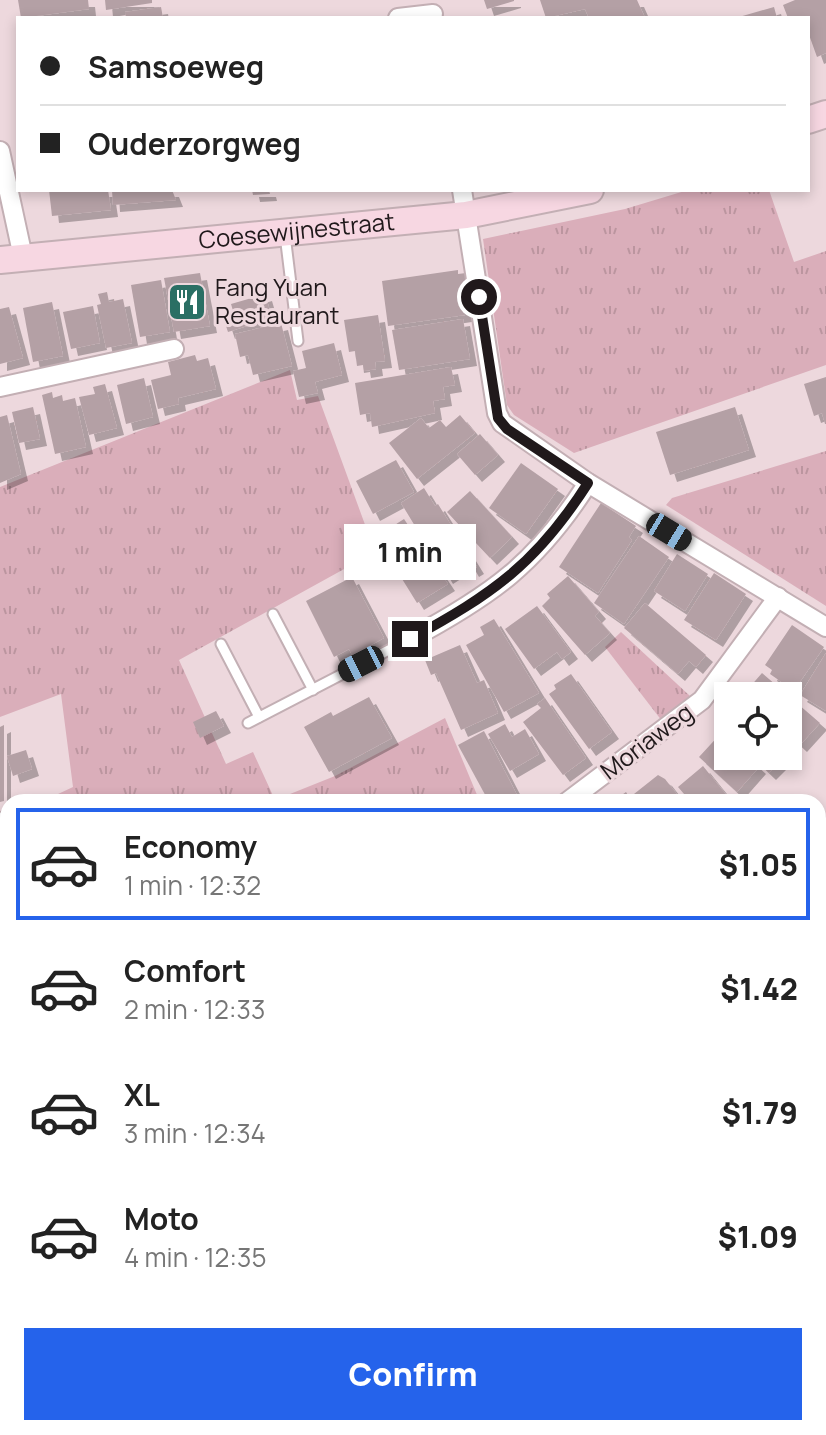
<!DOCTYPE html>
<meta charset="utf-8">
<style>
body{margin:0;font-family:Manrope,sans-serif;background:#f2f2f2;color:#222;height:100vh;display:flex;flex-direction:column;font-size:30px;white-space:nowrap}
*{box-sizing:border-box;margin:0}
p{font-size:26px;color:#767676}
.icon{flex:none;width:44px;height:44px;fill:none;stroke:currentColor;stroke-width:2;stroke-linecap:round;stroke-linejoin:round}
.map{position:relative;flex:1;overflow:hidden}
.drawer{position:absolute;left:0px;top:794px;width:826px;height:642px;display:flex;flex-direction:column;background:#fff;border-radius:24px 24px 0 0;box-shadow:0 4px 12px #0003}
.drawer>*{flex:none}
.hud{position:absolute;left:16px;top:16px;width:794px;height:176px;border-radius:0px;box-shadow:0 4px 12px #0003;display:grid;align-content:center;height:176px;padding:0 24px;background:#fff}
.fabs{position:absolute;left:714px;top:682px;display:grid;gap:16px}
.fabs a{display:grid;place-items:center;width:88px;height:88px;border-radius:0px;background:#fff;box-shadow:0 4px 12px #0003;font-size:40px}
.end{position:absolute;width:36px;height:36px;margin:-18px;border:10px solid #20191b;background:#fff;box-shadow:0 0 0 4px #fff}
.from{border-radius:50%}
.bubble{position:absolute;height:56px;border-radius:0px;background:#fff;box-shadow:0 4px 12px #0003;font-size:26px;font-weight:800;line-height:56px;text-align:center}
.car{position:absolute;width:24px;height:48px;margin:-24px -12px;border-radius:10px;box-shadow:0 0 6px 2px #0007;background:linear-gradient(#222 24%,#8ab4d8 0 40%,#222 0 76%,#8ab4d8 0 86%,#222 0)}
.hud b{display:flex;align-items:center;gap:28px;height:76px;font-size:30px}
.hud b+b{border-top:2px solid #e0e0e0}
.hud i{width:20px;height:20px;background:#222}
ul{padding:14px 0 0;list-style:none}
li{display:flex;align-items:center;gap:24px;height:112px;margin:0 16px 12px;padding:0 8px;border:4px solid transparent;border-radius:0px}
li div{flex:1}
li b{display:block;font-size:30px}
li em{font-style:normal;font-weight:800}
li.selected{border-color:#2563eb}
li>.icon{width:72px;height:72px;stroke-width:1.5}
.primary-button{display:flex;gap:16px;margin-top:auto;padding:16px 24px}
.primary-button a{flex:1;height:92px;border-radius:0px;background:#2563eb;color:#fff;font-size:32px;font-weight:800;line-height:92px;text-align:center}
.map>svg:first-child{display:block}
</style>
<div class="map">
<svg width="826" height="1435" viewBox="0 0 826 1435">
<defs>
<pattern id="grass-tufts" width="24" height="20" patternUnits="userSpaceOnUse" patternTransform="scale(2)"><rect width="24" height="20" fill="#daaeba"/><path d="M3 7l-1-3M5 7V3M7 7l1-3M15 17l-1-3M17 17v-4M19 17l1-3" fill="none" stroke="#bb959f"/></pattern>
<filter id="shadow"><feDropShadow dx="7" dy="7" stdDeviation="0" flood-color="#0004"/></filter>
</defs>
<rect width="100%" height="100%" fill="#edd8dd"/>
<g fill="url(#grass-tufts)">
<polygon points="688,190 769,190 794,262 826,251 826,365 574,453 514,415 507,405 483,239 625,209"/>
<polygon points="290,370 297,400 318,396 375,552 179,660 226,764 253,752 275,800 335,776 445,718 480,802 41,802 73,787 61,694 0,717 0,487"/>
<polygon points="826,451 826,606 666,505 672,498"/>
<polygon points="621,632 690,696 662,721 605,647"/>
<polygon points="8,817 8,1040 0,1011 0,820"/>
<polygon points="8,1152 8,1281 0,1285 0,1178"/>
<polygon points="69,1428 159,1428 144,1435 71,1435"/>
</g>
<polygon fill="#c88c9e" points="0,1056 8,1057 8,1152 0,1178"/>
<g fill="#b4a0a5" filter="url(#shadow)">
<polygon points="18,0 88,0 89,9 21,18"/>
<polygon points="105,0 152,0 152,3 106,10"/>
<polygon points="484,0 514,0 514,1 487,9"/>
<polygon points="540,0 637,0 645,18 589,18 585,9 546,18"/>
<polygon points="795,0 826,0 826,53 817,57 808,32 808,18 788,18 783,5"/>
<polygon points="161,7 163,18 126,18 125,12"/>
<polygon points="774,7 777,18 739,18 739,17"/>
<polygon points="49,190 108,190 111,210 52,216"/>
<polygon points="112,190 172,190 176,200 113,205"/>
<polygon points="252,190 269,190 270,194 253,195"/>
<polygon points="458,270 458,274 466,273 470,303 464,305 465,315 388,326 382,281"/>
<polygon points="200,273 210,326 174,332 164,278"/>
<polygon points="161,280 170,332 140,337 131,285"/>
<polygon points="107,292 109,302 123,299 132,343 106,348 97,305 101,304 98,294"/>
<polygon points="265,294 272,318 228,332 223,317 234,314 231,304"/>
<polygon points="52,302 63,356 33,362 23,308"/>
<polygon points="93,306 100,343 71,349 63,312"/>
<polygon points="9,307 23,358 0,364 0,309"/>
<polygon points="378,315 385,361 375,362 376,369 364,371 363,365 357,366 355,351 349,352 344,320"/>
<polygon points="463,319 470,359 399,370 392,330"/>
<polygon points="281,323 292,366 253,375 248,355 240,357 235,334"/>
<polygon points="334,343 342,375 315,382 318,393 299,397 293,371 306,368 302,351"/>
<polygon points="195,355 197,361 208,358 216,389 178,398 179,404 158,409 151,380 171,375 168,362"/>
<polygon points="451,367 455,385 443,387 445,399 433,401 435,413 372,427 370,413 360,415 355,383"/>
<polygon points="826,377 826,424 825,424 822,413 814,416 804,384"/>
<polygon points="144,378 153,417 126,424 117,385"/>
<polygon points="105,384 117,428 89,435 79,397 95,394 93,387"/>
<polygon points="52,392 53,398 62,395 63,401 75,398 86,447 55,454 42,395"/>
<polygon points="33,407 40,439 19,443 12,412"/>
<polygon points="735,407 749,450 670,475 656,432"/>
<polygon points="7,415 21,474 0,483 0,417"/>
<polygon points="460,415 475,433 417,479 389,443 421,418 429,428 440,420 446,427"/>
<polygon points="480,434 498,455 475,475 457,454"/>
<polygon points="396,460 414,492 373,514 356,481"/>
<polygon points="521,463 558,489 526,534 489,508"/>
<polygon points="424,488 435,506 438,504 477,567 472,570 468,563 446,577 401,503"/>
<polygon points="470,491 512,537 490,558 447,512"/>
<polygon points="601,503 636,526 629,537 632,540 598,593 559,567"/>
<polygon points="404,519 448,584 417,603 376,537"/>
<polygon points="639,536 669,557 624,624 594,603"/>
<polygon points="677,554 708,574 685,611 654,591"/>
<polygon points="714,573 746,594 716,640 684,620"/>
<polygon points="568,576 599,612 595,616 610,633 585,655 542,606 550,598 547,594"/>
<polygon points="352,577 384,638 352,655 349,649 334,657 306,601"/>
<polygon points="645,603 706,655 696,667 689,661 678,674 624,628"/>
<polygon points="537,606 571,652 562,659 557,652 534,669 505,629"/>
<polygon points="494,619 539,693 504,712 466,645 484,635 480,627"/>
<polygon points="792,625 824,647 797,686 793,683 790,688 770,674 772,670 765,665"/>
<polygon points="460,645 477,683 484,680 498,713 461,730 436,673 431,675 425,660"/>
<polygon points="826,653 826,711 800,695"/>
<polygon points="762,673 820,723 800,745 788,734 788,696 742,696"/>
<polygon points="571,674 612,732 589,749 549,694 556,689 554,685"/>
<polygon points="369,697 392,738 329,772 304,727 331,712 333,716"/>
<polygon points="545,698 586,758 563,775 523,722 541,708 537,704"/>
<polygon points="216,711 224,726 200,738 193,722"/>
<polygon points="728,714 728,733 718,724"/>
<polygon points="505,724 512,737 525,729 539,754 510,771 488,734"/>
<polygon points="4,725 4,801 0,802 0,727"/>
<polygon points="484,731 517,795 518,802 489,802 458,745"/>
<polygon points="722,732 728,738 728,756 747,756 759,767 737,792 699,757"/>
<polygon points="26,750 32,769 13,776 7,756"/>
<polygon points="751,756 786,756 769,773"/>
<polygon points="703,766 732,802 691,802 678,787"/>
<polygon points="658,775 665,779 683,802 640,802 634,794"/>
<polygon points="626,792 632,802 612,802"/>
<polygon points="826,815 826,839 818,834"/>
<polygon points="818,847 826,852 826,877 818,872"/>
<polygon points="818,1061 826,1072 826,1101 818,1106"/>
<polygon points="818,1269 826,1280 826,1299 818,1305"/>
<polygon points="826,1348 826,1375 818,1351"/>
<polygon points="0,1357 8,1375 8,1381 0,1385"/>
<polygon points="818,1378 826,1397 826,1435 798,1435 795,1428 818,1428"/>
<polygon points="198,1428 226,1428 229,1435 199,1435"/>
<polygon points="235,1428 268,1428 271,1435 235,1435 232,1430"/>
<polygon points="282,1428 306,1428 290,1435 285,1435"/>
<polygon points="329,1428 345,1428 347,1435 330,1435"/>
<polygon points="351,1428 385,1428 386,1431 353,1435"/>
<polygon points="569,1428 598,1428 601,1435 570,1435"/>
<polygon points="616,1428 646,1428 649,1435 619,1435"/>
<polygon points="660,1428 696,1428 700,1435 663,1435"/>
<polygon points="721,1428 737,1428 740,1435 724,1435"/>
<polygon points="745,1428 779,1428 782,1435 748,1435"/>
</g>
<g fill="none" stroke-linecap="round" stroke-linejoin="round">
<defs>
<g id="lane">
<polyline points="285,235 298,341"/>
<polyline points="273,614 313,690"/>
<polyline points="221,644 259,717"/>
<polyline points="248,723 410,639"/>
<polyline points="0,818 8,815"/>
</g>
<g id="street">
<polyline points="398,18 433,14"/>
<polyline points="0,151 23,257"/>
<polyline points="462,190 497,413 502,423 588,483 826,627"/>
<polyline points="0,387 174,349"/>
<path d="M410 639C492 595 537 563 588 483"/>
<polyline points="567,802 702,700 778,597"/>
<polyline points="818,989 826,977"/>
<polyline points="818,1326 826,1320"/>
<polyline points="465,1435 480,1428"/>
</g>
<g id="secondary">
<polyline points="808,120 826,114"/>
<path id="s1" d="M0 260 466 215 590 190"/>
</g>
</defs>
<use href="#lane" stroke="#c3afb4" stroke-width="13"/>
<use href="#street" stroke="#c3afb4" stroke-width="22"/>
<use href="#secondary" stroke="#c3afb4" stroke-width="30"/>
<use href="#lane" stroke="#fff" stroke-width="9"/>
<use href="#street" stroke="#fff" stroke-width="18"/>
<use href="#secondary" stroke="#f7d7e2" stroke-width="26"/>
</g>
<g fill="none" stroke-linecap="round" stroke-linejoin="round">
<path stroke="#20191b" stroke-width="10" d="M410 639C493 594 537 563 588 483L507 429 498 418 479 297"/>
</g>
<defs>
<symbol id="restaurant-square" viewBox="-11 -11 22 22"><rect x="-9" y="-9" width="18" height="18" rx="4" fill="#2a6f64" stroke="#edd8dd"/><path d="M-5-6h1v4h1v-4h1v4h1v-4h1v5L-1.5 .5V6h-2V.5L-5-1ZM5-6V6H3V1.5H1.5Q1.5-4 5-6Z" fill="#fff"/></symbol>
</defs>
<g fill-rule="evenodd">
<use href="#restaurant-square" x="165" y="280" width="44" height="44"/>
</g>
<g text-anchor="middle" stroke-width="6" stroke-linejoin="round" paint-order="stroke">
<g font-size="24" fill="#20191b" stroke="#edd8dd">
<text dy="8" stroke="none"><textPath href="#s1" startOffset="298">Coesewijnestraat</textPath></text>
<text transform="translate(647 742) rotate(-37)" y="8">Moriaweg</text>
</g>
<g font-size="24" fill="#20191b" stroke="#edd8dd" text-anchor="start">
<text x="215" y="296">Fang Yuan<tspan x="215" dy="28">Restaurant</tspan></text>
</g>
</g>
</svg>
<div class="fabs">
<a><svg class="icon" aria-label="locate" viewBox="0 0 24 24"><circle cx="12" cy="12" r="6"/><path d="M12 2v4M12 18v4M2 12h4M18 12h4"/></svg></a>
</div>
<i class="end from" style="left:479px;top:297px"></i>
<i class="end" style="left:410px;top:639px"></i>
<div class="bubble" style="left:344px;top:524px;width:132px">1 min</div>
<i class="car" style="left:669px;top:532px;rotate:121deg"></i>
<i class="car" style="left:361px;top:664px;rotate:243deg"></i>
<div class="hud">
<b><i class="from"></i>Samsoeweg</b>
<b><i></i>Ouderzorgweg</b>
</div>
<section class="drawer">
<ul>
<li class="selected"><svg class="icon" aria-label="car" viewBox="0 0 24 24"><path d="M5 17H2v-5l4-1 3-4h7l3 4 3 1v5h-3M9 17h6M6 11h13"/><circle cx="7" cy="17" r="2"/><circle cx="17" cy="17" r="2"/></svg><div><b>Economy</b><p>1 min · 12:32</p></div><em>$1.05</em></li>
<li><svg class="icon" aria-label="car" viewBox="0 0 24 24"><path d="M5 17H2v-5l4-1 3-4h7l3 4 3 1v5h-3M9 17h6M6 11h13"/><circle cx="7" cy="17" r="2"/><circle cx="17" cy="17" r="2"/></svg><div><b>Comfort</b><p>2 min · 12:33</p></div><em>$1.42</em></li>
<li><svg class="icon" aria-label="car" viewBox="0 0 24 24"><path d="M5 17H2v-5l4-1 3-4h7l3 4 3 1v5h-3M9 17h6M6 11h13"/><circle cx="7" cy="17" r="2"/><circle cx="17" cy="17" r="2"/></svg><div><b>XL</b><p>3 min · 12:34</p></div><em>$1.79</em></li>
<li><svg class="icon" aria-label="car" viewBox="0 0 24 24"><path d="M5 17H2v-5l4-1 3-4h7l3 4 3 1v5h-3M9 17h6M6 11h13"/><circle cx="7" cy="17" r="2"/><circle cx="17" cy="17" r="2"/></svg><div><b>Moto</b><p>4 min · 12:35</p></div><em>$1.09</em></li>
</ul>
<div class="primary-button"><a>Confirm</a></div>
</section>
</div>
